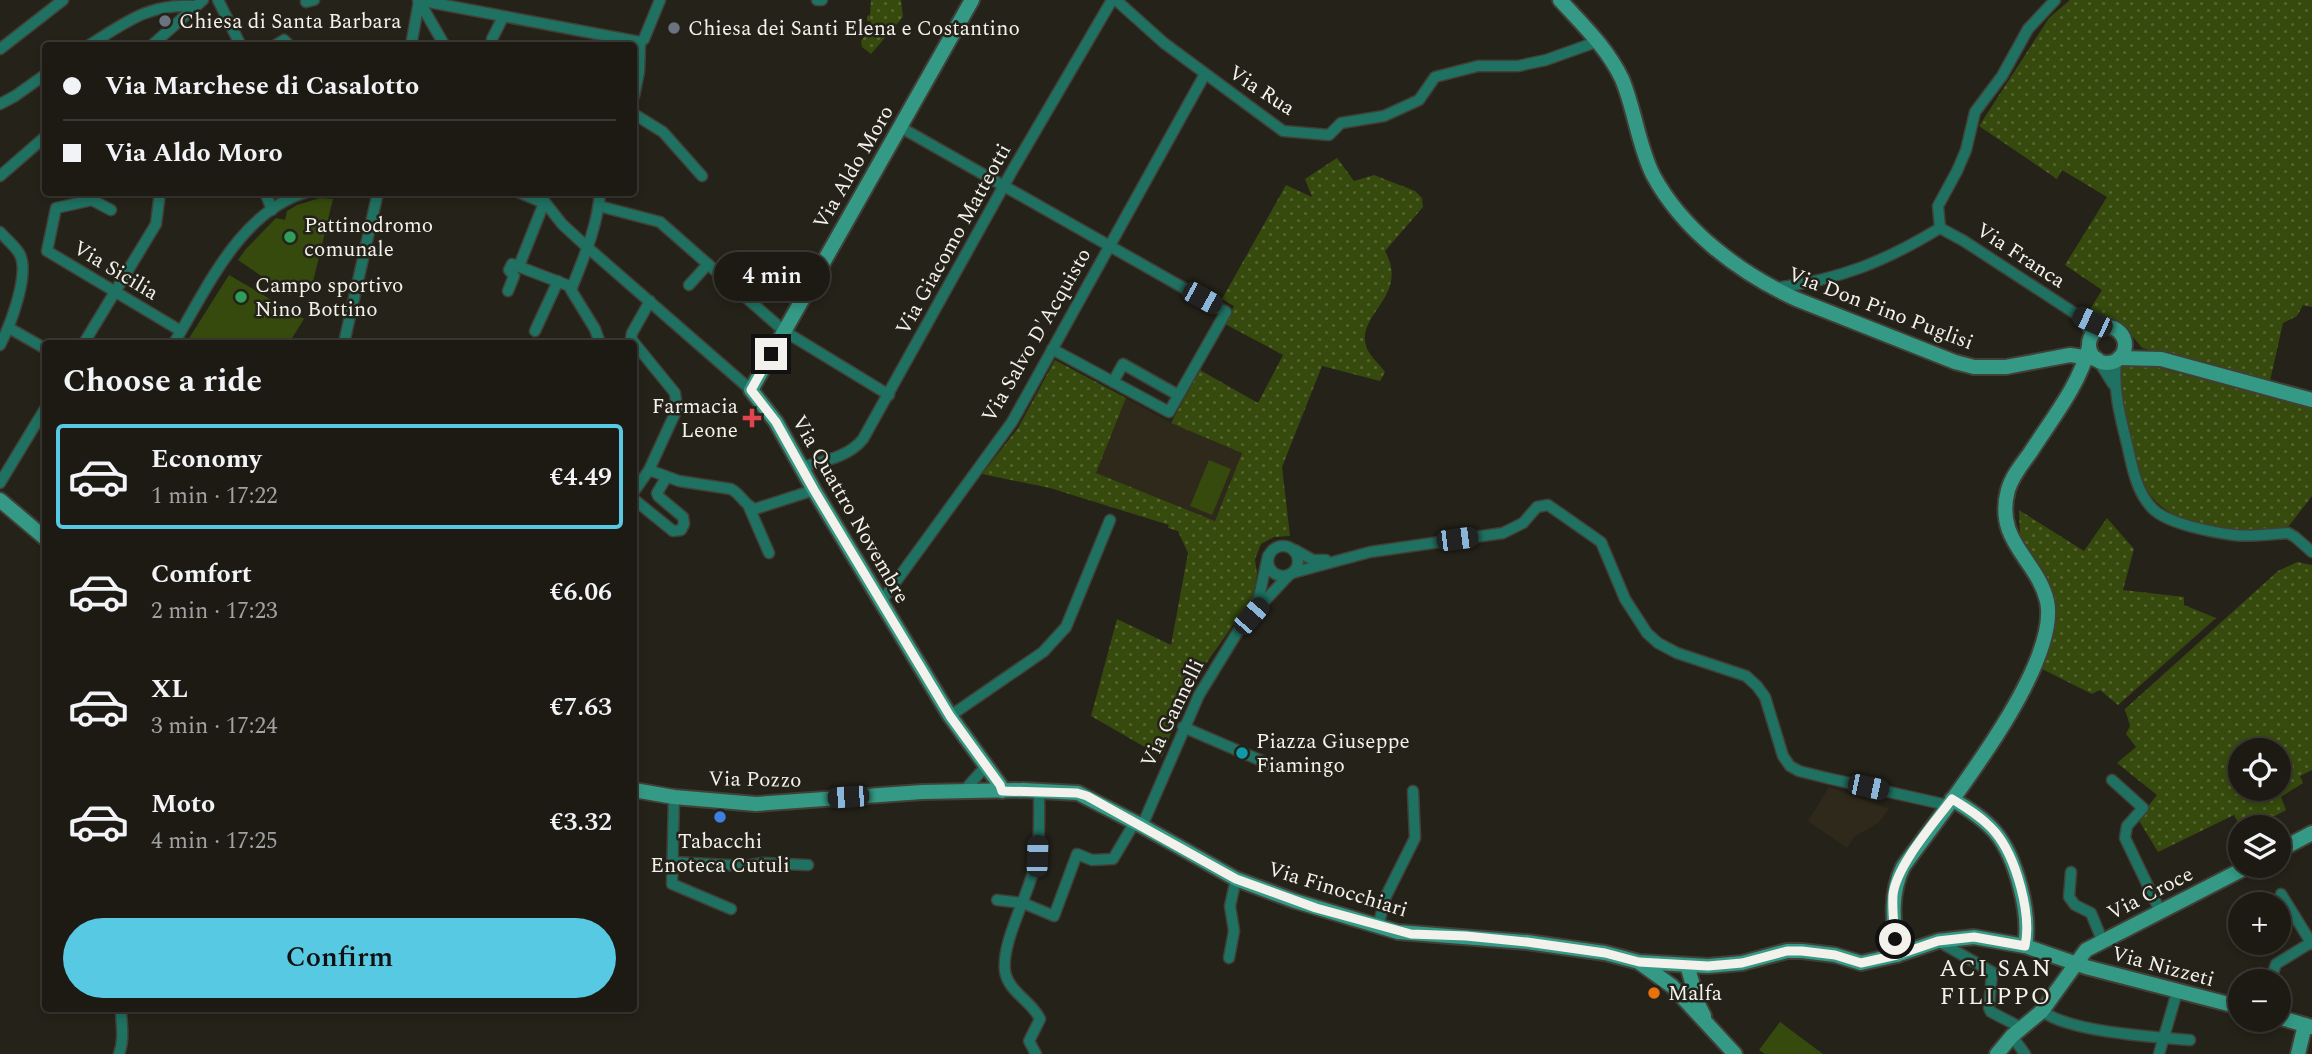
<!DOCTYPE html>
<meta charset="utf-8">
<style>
body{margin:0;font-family:Spectral,serif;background:#25231c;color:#f1f3f6;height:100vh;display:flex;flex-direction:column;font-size:26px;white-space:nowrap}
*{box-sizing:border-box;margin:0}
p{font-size:23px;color:#a0a1a0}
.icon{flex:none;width:38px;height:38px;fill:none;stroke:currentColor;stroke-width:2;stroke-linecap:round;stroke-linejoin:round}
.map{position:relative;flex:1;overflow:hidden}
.side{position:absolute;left:42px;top:340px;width:595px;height:672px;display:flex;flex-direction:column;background:#1c1a13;border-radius:7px;box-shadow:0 4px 10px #0003,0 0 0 2px #3a3833}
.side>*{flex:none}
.top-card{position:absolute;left:42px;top:42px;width:595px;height:154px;border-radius:7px;box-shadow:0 4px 10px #0003,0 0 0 2px #3a3833;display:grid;align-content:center;height:154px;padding:0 21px;background:#1c1a13}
.fabs{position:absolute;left:2228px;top:738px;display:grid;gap:14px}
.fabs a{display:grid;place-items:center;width:63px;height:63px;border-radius:50%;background:#1c1a13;box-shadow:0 4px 10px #0003,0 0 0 2px #3a3833;font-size:35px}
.end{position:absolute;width:32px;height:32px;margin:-16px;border:9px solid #f3f1eb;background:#111;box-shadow:0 0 0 4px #111}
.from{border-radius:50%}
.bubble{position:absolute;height:49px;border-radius:24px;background:#1c1a13;box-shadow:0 4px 10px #0003,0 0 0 2px #3a3833;font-size:23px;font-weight:600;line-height:49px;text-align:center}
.car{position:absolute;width:21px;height:42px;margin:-21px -10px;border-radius:9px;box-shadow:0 0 5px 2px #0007;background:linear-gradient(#222 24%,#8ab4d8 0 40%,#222 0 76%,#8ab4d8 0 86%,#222 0)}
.top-card b{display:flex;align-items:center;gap:24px;height:66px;font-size:26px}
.top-card b+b{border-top:2px solid #3a3833}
.top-card i{width:18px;height:18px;background:#f1f3f6}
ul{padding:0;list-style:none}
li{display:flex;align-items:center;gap:21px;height:105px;margin:0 14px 10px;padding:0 7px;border:4px solid transparent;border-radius:7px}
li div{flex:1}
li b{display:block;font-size:26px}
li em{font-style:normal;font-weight:600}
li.current{border-color:#57c9e3}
li>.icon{width:63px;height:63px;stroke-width:1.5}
h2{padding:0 21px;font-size:32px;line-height:84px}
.cta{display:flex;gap:14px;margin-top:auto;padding:14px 21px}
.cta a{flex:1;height:80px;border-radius:42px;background:#57c9e3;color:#111;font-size:28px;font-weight:600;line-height:80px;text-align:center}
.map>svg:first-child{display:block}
</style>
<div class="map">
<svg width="2312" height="1054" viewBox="0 0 2312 1054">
<defs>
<pattern id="grass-dots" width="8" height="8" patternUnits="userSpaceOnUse" patternTransform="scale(1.75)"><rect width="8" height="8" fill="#364a0d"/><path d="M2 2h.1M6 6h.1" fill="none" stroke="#546530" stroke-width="1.8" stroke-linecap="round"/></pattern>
</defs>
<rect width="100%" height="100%" fill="#252219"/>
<g fill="#2e291a">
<polygon points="1126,398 1171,423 1242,452 1215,521 1096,473"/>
<polygon points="1829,787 1886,808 1889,809 1878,823 1854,837 1847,848 1808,821"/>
</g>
<g fill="url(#grass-dots)" fill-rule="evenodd">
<polygon points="871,0 901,0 903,17 871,54 862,47 861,41 871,27 871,21 867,21 867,16 870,15"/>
<polygon points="2070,0 2312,0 2312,307 2303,305 2297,316 2283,323 2270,381 2142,348 2121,322 2111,318 2094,320 2086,316 2102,290 2065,265 2107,197 2062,170 2057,179 1979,126 2049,18"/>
<path d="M1337 158 1354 181 1374 175 1415 191 1422 198 1423 207 1385 251C1410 296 1356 314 1366 346 1368 354 1380 365 1385 372L1380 381 1322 366 1282 467 1290 536 1274 537 1261 544 1255 559 1257 574 1253 597 1195 679 1179 712 1162 757 1091 716 1117 619 1171 645 1188 553 1178 531 1168 528 1169 525 1050 488 982 474 1018 428 1055 360 1126 398 1096 473 1215 521 1242 453 1171 423 1200 370 1258 403 1283 355 1225 324 1234 306 1222 299 1286 185 1312 197 1305 179Z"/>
<path d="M2127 363 2151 366 2312 407V496L2285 531C2243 531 2171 532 2147 490 2138 475 2135 455 2131 439 2126 423 2117 403 2116 387 2116 380 2119 372 2120 366Z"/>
<polygon points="2019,510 2084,551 2107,518 2134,549 2123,590 2184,597 2184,605 2216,618 2118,705 2100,690 2092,694 2040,668 2057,617 2050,583 2020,535"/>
<path d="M2297 562 2312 565V770L2300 776 2303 783 2281 797 2286 810 2252 828H2241L2234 815 2158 852 2138 819 2157 795 2117 763 2136 747 2126 734 2130 726 2125 709 2278 571ZM2240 751H2278V789H2240Z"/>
</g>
<g fill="#364a0d">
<polygon points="320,198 333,199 311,290 289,295 238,260 246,249 276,218 285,220 287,211 297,205"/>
<polygon points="229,275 304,319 289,343 186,343"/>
<polygon points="1209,460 1231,469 1212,515 1190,506"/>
<polygon points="1780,1022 1823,1054 1765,1054 1759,1050"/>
</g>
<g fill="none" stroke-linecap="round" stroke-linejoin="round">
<defs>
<g id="street">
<polyline points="218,0 241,46"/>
<polyline points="418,0 640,42 644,39 660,0"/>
<polyline points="817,0 822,0"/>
<polyline points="1116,0 1164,43 1283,131 1329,135 1341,123 1384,116 1419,100 1435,77 1478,66 1518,66 1546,60 1599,41"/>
<polyline points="419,1 445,46"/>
<polyline points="306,2 314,0"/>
<polyline points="492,39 503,17"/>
<path d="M88 46C126 22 149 3 196 6"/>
<polyline points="151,46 203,0"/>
<polyline points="274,46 284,40 290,46"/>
<polyline points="411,46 419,1"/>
<polyline points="0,49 63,0"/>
<polyline points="634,96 639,72 640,42"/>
<polyline points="0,104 15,96 46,74"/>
<polyline points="634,114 663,132 702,176"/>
<polyline points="900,127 1226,312 1169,412 1052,349"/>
<polyline points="0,176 46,136"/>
<polyline points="265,192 272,210"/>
<polyline points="518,192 544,203 519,266"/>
<polyline points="537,192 562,224 587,247 751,390"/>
<polyline points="599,206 660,222 784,331 889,395"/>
<polyline points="111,210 92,200 56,208 47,251 181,331"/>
<polyline points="1940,228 1938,206 1957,171 1966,150 1975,112 2002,76 2028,29 2055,0"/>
<polyline points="1940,228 1964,241 2079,316 2106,327"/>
<path d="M0 232C6 239 14 245 19 253 31 272 10 326 0 345"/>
<polyline points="689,285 708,264"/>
<path d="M1774 288C1839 280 1884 262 1940 228"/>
<polyline points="508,291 514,276 509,270 512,264 572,287"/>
<path d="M650 301 632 333 631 339 675 393 677 409 649 470 679 481 731 489C741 494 744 505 755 509L814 490"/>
<polyline points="2080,316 2088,328 2091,337"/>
<polyline points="9,328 46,349"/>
<polyline points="535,331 558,281"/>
<polyline points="84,343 156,224 160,192"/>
<path d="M174 343C207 289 240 211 307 192"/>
<polyline points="344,343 378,192"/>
<path d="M600 343 595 329 571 290C583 259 598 226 600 192"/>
<polyline points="2098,360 2113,384"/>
<path d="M2116 360C2113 390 2120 416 2127 444 2132 466 2136 492 2153 509 2168 524 2212 532 2234 535 2251 537 2270 534 2288 533L2295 537 2312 552"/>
<polyline points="1113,382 1123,364 1178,395"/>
<path d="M802 467C823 461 849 457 863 439L1012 171 1112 0"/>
<polyline points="0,483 46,407"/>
<polyline points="635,490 649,470"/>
<polyline points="636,501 673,531 681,530 684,524 683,517 658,496 657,493 666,478"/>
<polyline points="749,507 769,553"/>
<circle cx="1283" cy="561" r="15"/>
<polyline points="1295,550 1313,560 1326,560"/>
<polyline points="1292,573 1370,552 1503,533 1523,523 1537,507 1548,505 1601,542 1625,599 1647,633 1658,643 1677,653 1746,676 1757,686 1765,697 1783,756 1790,766 1799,771 1827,778 1947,805"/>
<polyline points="881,602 1012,422 1205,74"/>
<polyline points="1260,606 1288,576"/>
<polyline points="950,716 1043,652 1066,627 1110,520"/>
<polyline points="1183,727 1276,767"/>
<polyline points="2112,780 2143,808 2127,826 2125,838 2160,911"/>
<polyline points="962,793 986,766"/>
<polyline points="674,797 672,884 731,909"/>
<polyline points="1142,826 1199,695 1259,597 1268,556"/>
<polyline points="672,862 745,866 763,863 808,865"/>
<polyline points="2071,872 2069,897 2075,905 2091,913 2102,940"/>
<polyline points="2281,894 2312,944"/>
<polyline points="997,900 1023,903 1054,916 1077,854 1092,860 1113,859 1135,822"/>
<polyline points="1378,926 1386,896 1415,838 1413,791"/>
<polyline points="1938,941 1992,972 1989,1008 1991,1012 2022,1028"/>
<polyline points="1229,958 1234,931 1230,906 1236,879"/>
<polyline points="2270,982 2276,964 2312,942"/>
<path d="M2042 1011C2069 1032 2154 1037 2190 1040"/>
<polyline points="2012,1036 2025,1054"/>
<path d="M119 1054C125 1038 121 1024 121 1008"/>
<path d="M1036 1054 1029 1041 1040 1019C1032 1001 1008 992 1005 971 1001 940 1032 890 1037 856 1040 836 1039 812 1039 791"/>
<polyline points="2159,1054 2177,992"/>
</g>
<g id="secondary">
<polyline points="972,0 751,390 776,422 814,490 950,716 1000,785 1002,791"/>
<path d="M1560 0C1583 25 1607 48 1622 79 1635 110 1638 145 1653 175 1683 231 1740 273 1796 299L1955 362 1974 367H2006L2070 355 2097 359"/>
<circle cx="2107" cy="345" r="18"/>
<polyline points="2119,358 2161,359 2312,400"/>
<polyline points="0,500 46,539"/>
<polyline points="634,790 674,797 756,804 922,792 1023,790 1078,793 1142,826 1236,879 1295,901 1398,932 1527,942 1605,953 1639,962 1708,966 1742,963 1787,951 1802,951 1835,955 1861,963 1897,955 1938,941 1974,937 2025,946 2086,967 2240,1007"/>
<path d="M1952 799C1967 808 1983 818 1995 832 2016 857 2031 914 2025 946"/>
<polyline points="2278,851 2312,833"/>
<path d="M1897 955C1894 925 1889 895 1903 867 1942 812 2061 667 2047 601 2037 559 1994 541 2008 490 2012 476 2022 464 2030 453 2051 420 2079 386 2089 347"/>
<polyline points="1640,963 1672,986 1735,1054"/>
<polyline points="1687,965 1699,1006 1704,1016"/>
<polyline points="2278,1017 2312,1027"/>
<polyline points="1997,1054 2012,1036 2042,1011 2086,950 2249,866"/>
<polyline points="2298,1054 2305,1025"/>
</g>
</defs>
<use href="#street" stroke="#423f36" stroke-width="13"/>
<use href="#secondary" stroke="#423f36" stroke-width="18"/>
<use href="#street" stroke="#1f7161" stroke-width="10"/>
<use href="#secondary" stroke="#349a85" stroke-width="14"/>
</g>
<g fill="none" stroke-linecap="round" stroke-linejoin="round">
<path stroke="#f3f1eb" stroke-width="9" d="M771 354 751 390 776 422 814 490 950 716 1000 785 1002 791 1077 793 1087 796 1236 879 1316 908 1411 934 1466 936 1527 942 1605 953 1639 962 1708 966 1742 963 1787 951H1802L1835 955 1861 963 1897 955 1938 941 1974 937 2025 946C2032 914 2016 857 1995 832 1983 818 1967 808 1952 799 1934 823 1896 866 1893 895 1892 909 1894 925 1895 939"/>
</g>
<g fill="#6b7280" stroke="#252219" stroke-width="2.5">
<circle cx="165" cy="21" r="7"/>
<circle cx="674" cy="28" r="7"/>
</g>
<g fill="#2e9e5b" stroke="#252219" stroke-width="2.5">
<circle cx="290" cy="237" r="7"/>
<circle cx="241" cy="297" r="7"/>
</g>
<path fill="#e0444e" stroke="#252219" stroke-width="2.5" d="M748.5 407.5h7v7h7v7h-7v7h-7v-7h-7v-7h7z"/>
<circle fill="#0f9aa8" stroke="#252219" stroke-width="2.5" cx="1242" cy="753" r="7"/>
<circle fill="#3f7fe0" stroke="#252219" stroke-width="2.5" cx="720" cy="817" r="7"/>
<circle fill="#e8710a" stroke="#252219" stroke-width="2.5" cx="1654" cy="993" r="7"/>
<g text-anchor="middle" stroke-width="5" stroke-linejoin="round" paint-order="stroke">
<g font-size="21" fill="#f3f1eb" stroke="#252219" text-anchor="start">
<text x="179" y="28">Chiesa di Santa Barbara</text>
<text x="688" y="35">Chiesa dei Santi Elena e Costantino</text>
<text x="304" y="232">Pattinodromo<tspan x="304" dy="24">comunale</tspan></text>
<text x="255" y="292">Campo sportivo<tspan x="255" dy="24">Nino Bottino</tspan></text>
<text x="738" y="413" text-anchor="end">Farmacia<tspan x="738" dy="24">Leone</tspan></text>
<text x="1256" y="748">Piazza Giuseppe<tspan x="1256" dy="24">Fiamingo</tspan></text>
<text x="720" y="848" text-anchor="middle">Tabacchi<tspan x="720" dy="24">Enoteca Cutuli</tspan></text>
<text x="1668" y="1000">Malfa</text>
</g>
<g font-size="21" fill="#f3f1eb" stroke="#252219">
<text transform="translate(1262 90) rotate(33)" y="7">Via Rua</text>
<text transform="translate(853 167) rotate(-60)" y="7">Via Aldo Moro</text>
<text transform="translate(953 239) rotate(-61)" y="7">Via Giacomo Matteotti</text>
<text transform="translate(2021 255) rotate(33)" y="7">Via Franca</text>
<text transform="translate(116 270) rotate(31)" y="7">Via Sicilia</text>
<text transform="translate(1881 308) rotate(21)" y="7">Via Don Pino Puglisi</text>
<text transform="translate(1036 335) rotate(-60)" y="7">Via Salvo D'Acquisto</text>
<text transform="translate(851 509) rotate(60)" y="7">Via Quattro Novembre</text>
<text transform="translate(1172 713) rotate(-64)" y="7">Via Gannelli</text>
<text transform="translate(755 779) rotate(1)" y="7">Via Pozzo</text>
<text transform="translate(1338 889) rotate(17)" y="7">Via Finocchiari</text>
<text transform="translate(2150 893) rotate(-27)" y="7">Via Croce</text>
<text transform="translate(2163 966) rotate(15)" y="7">Via Nizzeti</text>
</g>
<g font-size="24" letter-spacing="2" fill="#f3f1eb" stroke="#252219">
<text x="1996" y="976">ACI SAN<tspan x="1996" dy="28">FILIPPO</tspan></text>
</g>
</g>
</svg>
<div class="fabs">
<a><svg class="icon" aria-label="locate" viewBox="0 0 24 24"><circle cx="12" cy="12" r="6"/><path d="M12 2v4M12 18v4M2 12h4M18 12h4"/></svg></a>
<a><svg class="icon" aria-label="layers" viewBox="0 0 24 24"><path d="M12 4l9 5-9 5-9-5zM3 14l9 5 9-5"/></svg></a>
<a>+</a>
<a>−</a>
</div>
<i class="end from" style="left:1895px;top:939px"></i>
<i class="end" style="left:771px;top:354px"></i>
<div class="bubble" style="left:714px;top:252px;width:116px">4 min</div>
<i class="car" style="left:1202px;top:298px;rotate:119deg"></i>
<i class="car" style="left:2092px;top:322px;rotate:295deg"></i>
<i class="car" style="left:1457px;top:539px;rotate:83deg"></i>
<i class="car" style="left:1251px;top:616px;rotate:41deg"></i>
<i class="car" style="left:1868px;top:787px;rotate:102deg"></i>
<i class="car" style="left:848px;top:797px;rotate:266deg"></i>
<i class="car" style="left:1037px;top:856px;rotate:2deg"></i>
<div class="top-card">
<b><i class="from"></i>Via Marchese di Casalotto</b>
<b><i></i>Via Aldo Moro</b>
</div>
<section class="side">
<h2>Choose a ride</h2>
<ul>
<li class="current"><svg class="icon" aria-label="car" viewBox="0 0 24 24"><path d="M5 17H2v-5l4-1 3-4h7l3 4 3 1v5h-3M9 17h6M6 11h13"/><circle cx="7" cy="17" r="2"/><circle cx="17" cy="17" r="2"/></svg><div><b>Economy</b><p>1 min · 17:22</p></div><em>€4.49</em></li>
<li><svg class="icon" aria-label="car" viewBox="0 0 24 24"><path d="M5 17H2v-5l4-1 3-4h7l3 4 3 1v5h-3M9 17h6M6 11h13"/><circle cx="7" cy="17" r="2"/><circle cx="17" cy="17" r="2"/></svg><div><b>Comfort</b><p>2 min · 17:23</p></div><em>€6.06</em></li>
<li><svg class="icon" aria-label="car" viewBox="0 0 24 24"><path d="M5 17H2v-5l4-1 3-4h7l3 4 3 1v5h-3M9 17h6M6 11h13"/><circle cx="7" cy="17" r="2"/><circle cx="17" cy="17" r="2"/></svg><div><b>XL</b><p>3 min · 17:24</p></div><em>€7.63</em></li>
<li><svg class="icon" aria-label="car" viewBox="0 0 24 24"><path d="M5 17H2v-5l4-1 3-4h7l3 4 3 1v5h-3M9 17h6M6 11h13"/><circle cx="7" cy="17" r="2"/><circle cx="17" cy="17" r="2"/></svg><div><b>Moto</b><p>4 min · 17:25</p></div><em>€3.32</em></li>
</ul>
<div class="cta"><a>Confirm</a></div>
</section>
</div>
